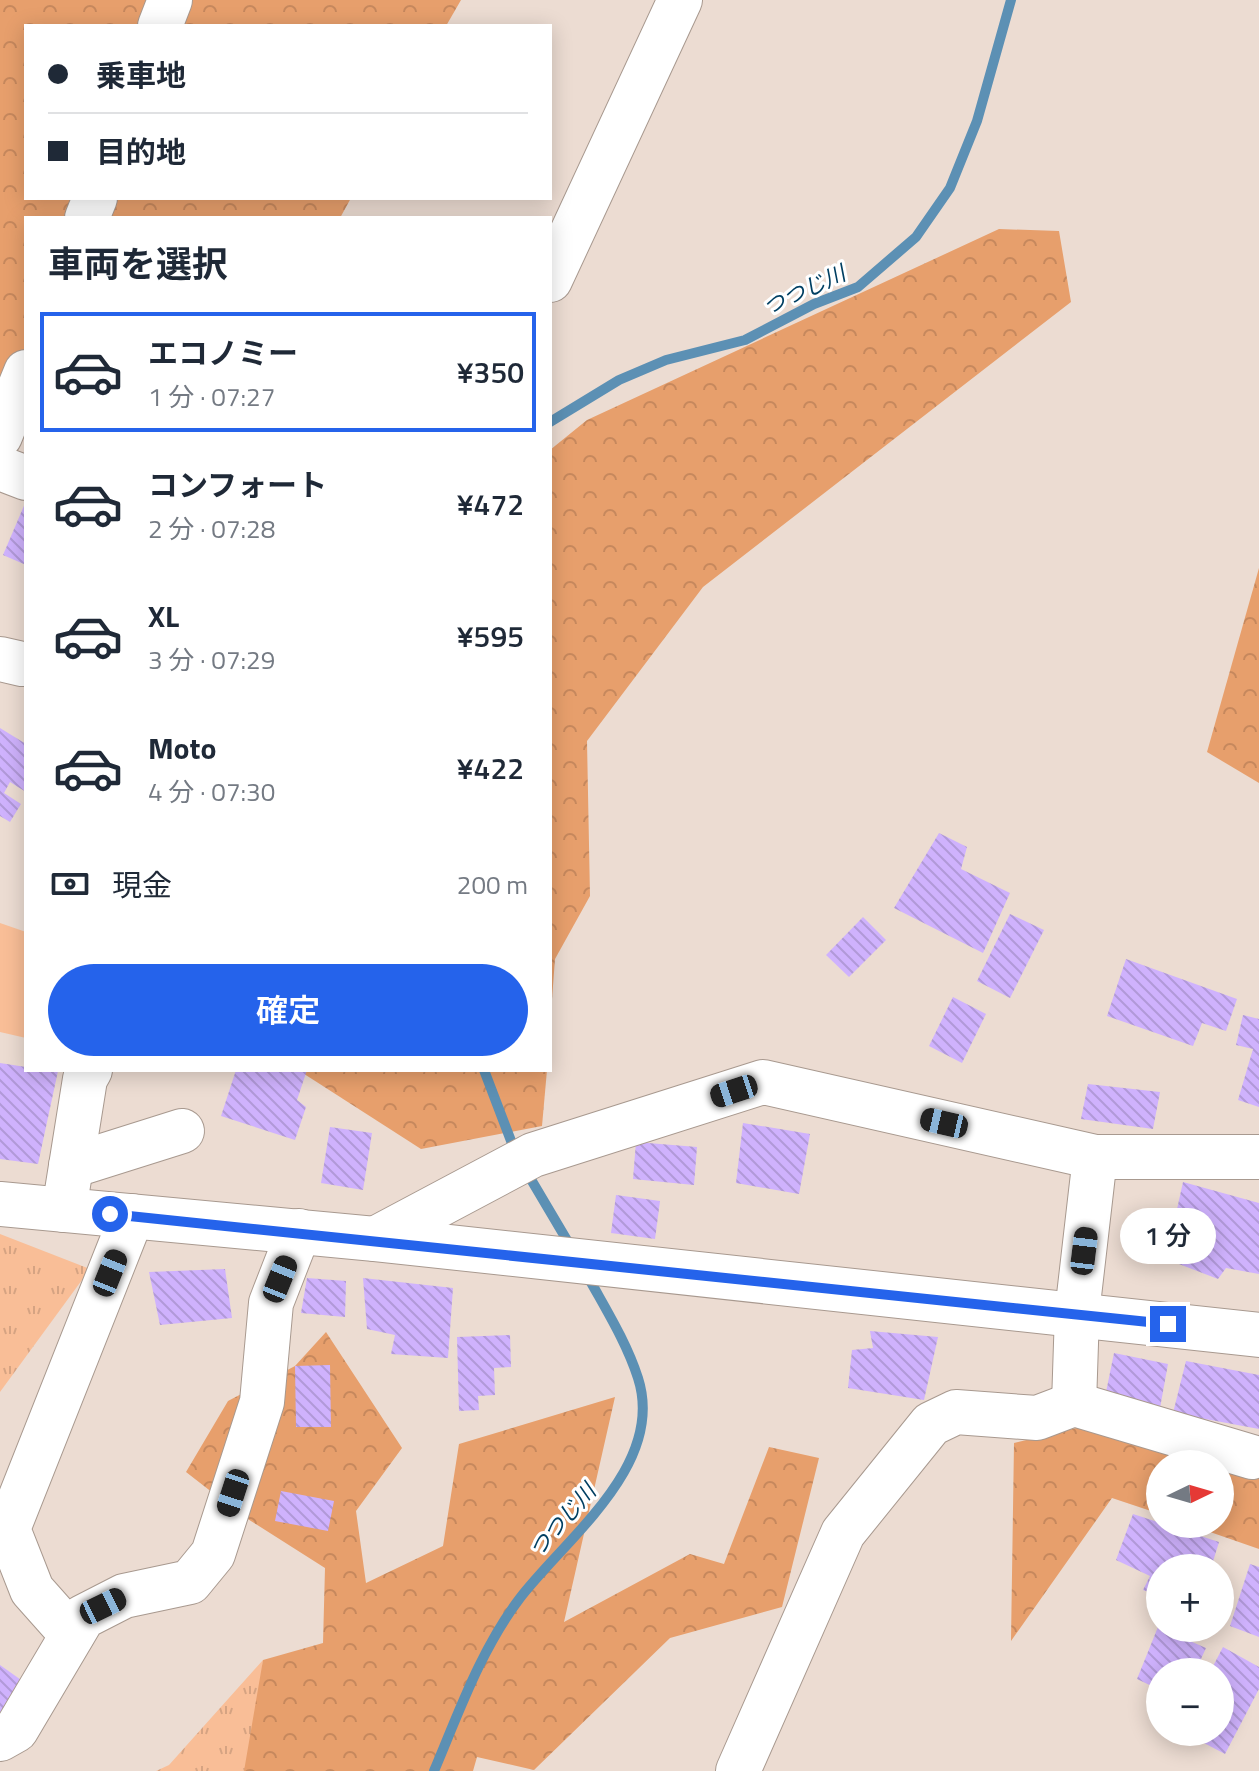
<!DOCTYPE html>
<html lang="ja">
<meta charset="utf-8">
<style>
body{margin:0;font-family:"Titillium Web","Noto Sans JP",sans-serif;background:#f2f2f3;color:#1f2937;height:100vh;display:flex;flex-direction:column;font-size:30px;white-space:nowrap}
*{box-sizing:border-box;margin:0}
p{font-size:26px;color:#747a83}
.icon{flex:none;width:44px;height:44px;fill:none;stroke:currentColor;stroke-width:2;stroke-linecap:round;stroke-linejoin:round}
.map{position:relative;flex:1;overflow:hidden}
.sheet{position:absolute;left:24px;top:216px;width:528px;height:856px;display:flex;flex-direction:column;background:#fff;border-radius:0px;box-shadow:0 4px 20px #0003}
.sheet>*{flex:none}
.banner{position:absolute;left:24px;top:24px;width:528px;height:176px;border-radius:0px;box-shadow:0 4px 20px #0003;display:grid;align-content:center;height:176px;padding:0 24px;background:#fff}
.needle{width:52px;rotate:85deg}
.controls{position:absolute;left:1146px;top:1450px;display:grid;gap:16px}
.controls a{display:grid;place-items:center;width:88px;height:88px;border-radius:50%;background:#fff;box-shadow:0 4px 20px #0003;font-size:40px}
.end{position:absolute;width:36px;height:36px;margin:-18px;border:10px solid #2563eb;background:#fff;box-shadow:0 0 0 4px #fff}
.from{border-radius:50%}
.bubble{position:absolute;height:56px;border-radius:28px;background:#fff;box-shadow:0 4px 20px #0003;font-size:26px;font-weight:600;line-height:56px;text-align:center}
.car{position:absolute;width:24px;height:48px;margin:-24px -12px;border-radius:10px;box-shadow:0 0 6px 2px #0007;background:linear-gradient(#222 24%,#8ab4d8 0 40%,#222 0 76%,#8ab4d8 0 86%,#222 0)}
.banner b{display:flex;align-items:center;gap:28px;height:76px;font-size:30px}
.banner b+b{border-top:2px solid #e0e1e3}
.banner i{width:20px;height:20px;background:#1f2937}
ul{padding:0;list-style:none}
li{display:flex;align-items:center;gap:24px;height:120px;margin:0 16px 12px;padding:0 8px;border:4px solid transparent;border-radius:0px}
li div{flex:1}
li b{display:block;font-size:30px}
li em{font-style:normal;font-weight:600}
li.current{border-color:#2563eb}
li>.icon{width:72px;height:72px;stroke-width:1.5}
h2{padding:0 24px;font-size:36px;line-height:96px}
.pay{display:flex;align-items:center;gap:20px;height:88px;padding:0 24px;font-size:30px}
.pay p{margin-inline-start:auto}
.primary-button{display:flex;gap:16px;margin-top:auto;padding:16px 24px}
.primary-button a{flex:1;height:92px;border-radius:48px;background:#2563eb;color:#fff;font-size:32px;font-weight:600;line-height:92px;text-align:center}
.map>svg:first-child{display:block}
</style>
<div class="map">
<svg width="1259" height="1771" viewBox="0 0 1259 1771">
<defs>
<pattern id="grass-tufts" width="24" height="20" patternUnits="userSpaceOnUse" patternTransform="scale(2)"><rect width="24" height="20" fill="#f9be97"/><path d="M3 7l-1-3M5 7V3M7 7l1-3M15 17l-1-3M17 17v-4M19 17l1-3" fill="none" stroke="#d5a382"/></pattern>
<pattern id="forest-crowns" width="20" height="18" patternUnits="userSpaceOnUse" patternTransform="scale(2)"><rect width="20" height="18" fill="#e79f6c"/><path d="M2 6a3 3 0 1 1 6 0M12 15a3 3 0 1 1 6 0" fill="none" stroke="#c6885d"/></pattern>
<pattern id="building-back-hatch" width="6" height="6" patternUnits="userSpaceOnUse" patternTransform="scale(2)"><rect width="6" height="6" fill="#cfb2fd"/><path d="M-1 5l2 2M0 0l6 6M5-1l2 2" fill="none" stroke="#b199d8"/></pattern>
</defs>
<rect width="100%" height="100%" fill="#ecdcd2"/>
<g fill="url(#grass-tufts)">
<polygon points="0,1234 90,1269 0,1392"/>
<polygon points="263,1660 252,1771 156,1771 169,1765"/>
</g>
<g fill="url(#forest-crowns)">
<polygon points="0,0 461,0 446,26 26,26 26,198 351,198 340,218 26,218 26,393 0,403"/>
<polygon points="999,229 1059,231 1071,302 703,587 587,741 590,896 555,959 550,1026 550,450 587,420"/>
<polygon points="1259,568 1259,783 1207,752"/>
<polygon points="298,1070 547,1070 542,1126 421,1149"/>
<polygon points="326,1332 402,1448 356,1511 366,1583 443,1546 459,1444 615,1397 564,1622 690,1554 724,1564 769,1447 819,1458 782,1607 670,1638 534,1770 477,1757 473,1771 244,1771 263,1660 323,1643 325,1568 240,1514 186,1472 228,1401 295,1366"/>
<polygon points="1122,1417 1259,1475 1259,1549 1187,1524 1220,1524 1220,1464 1160,1464 1160,1514 1112,1498 1011,1641 1014,1443"/>
</g>
<polygon fill="#f9be97" points="0,923 26,932 26,1038 0,1032"/>
<g fill="none" stroke-linecap="round" stroke-linejoin="round">
<g stroke="#5c90b4" stroke-width="10">
<polyline points="550,422 619,380 666,360 745,340 814,304 858,287 916,237 950,188 977,121 1011,0"/>
<polyline points="484,1070 516,1154"/>
<polyline points="526,1171 571,1247"/>
<path d="M434 1771C459 1712 481 1649 520 1598 566 1538 666 1465 638 1378 626 1341 605 1308 587 1275"/>
</g>
</g>
<g fill="url(#building-back-hatch)">
<polygon points="26,501 26,565 3,555"/>
<polygon points="0,728 26,744 26,792 10,782 4,793 21,804 10,822 0,816"/>
<polygon points="939,833 967,847 961,869 1010,893 983,953 894,908"/>
<polygon points="1010,914 1044,930 1010,998 977,981"/>
<polygon points="863,917 886,940 849,977 826,955"/>
<polygon points="1126,959 1237,999 1226,1031 1202,1023 1193,1046 1107,1016"/>
<polygon points="953,997 986,1014 962,1063 929,1046"/>
<polygon points="1243,1015 1259,1019 1259,1107 1238,1100 1253,1049 1236,1045"/>
<polygon points="0,1063 26,1067 26,1070 58,1071 38,1164 0,1159"/>
<polygon points="236,1070 307,1070 297,1100 306,1107 295,1140 221,1116"/>
<polygon points="1088,1084 1160,1092 1153,1129 1081,1119"/>
<polygon points="743,1123 810,1134 799,1194 736,1183"/>
<polygon points="330,1127 372,1133 363,1190 321,1183"/>
<polygon points="636,1142 697,1147 694,1185 633,1179"/>
<polygon points="1183,1182 1259,1203 1259,1274 1226,1268 1218,1279 1166,1259"/>
<polygon points="616,1195 660,1201 655,1239 611,1233"/>
<polygon points="225,1269 232,1318 160,1325 149,1272"/>
<polygon points="307,1278 346,1281 345,1317 301,1313"/>
<polygon points="363,1278 453,1288 448,1358 391,1354 395,1335 367,1329"/>
<polygon points="870,1331 938,1337 924,1400 848,1388 852,1350 873,1348"/>
<polygon points="510,1335 511,1367 494,1368 495,1395 478,1396 479,1410 459,1411 457,1337"/>
<polygon points="1114,1353 1168,1364 1160,1408 1105,1397"/>
<polygon points="1186,1361 1259,1375 1259,1429 1173,1413"/>
<polygon points="330,1365 331,1427 296,1427 295,1366"/>
<polygon points="281,1491 334,1501 328,1531 275,1521"/>
<polygon points="1133,1514 1219,1542 1211,1568 1160,1568 1160,1596 1143,1590 1150,1576 1116,1560"/>
<polygon points="1250,1564 1259,1567 1259,1637 1230,1626"/>
<polygon points="1160,1622 1160,1628 1206,1648 1195,1672 1160,1672 1160,1690 1137,1679"/>
<polygon points="1223,1647 1259,1667 1259,1689 1225,1754 1183,1732 1220,1732 1220,1672 1210,1672"/>
<polygon points="0,1665 24,1682 0,1715"/>
</g>
<g fill="none" stroke-linecap="round" stroke-linejoin="round">
<defs>
<g id="minor">
<polyline points="160,26 170,0"/>
<polyline points="87,218 95,198"/>
<polyline points="550,280 680,0"/>
<polyline points="0,436 26,372"/>
<polyline points="0,468 26,478"/>
<polyline points="0,659 22,664"/>
<polyline points="71,1166 182,1131"/>
<polyline points="0,1204 375,1239 1259,1335"/>
<polyline points="64,1210 85,1079 90,1070"/>
<polyline points="375,1239 533,1155 763,1082 1095,1157 1259,1157"/>
<polyline points="1074,1404 1077,1313 1095,1157"/>
<polyline points="72,1635 32,1590 8,1529 132,1216"/>
<polyline points="0,1739 16,1730 83,1617 124,1596 190,1582 213,1554 262,1402 271,1303 299,1231"/>
<polyline points="738,1771 843,1533 931,1424 956,1412 1037,1418 1074,1404 1252,1457"/>
</g>
</defs>
<use href="#minor" stroke="#a8998f" stroke-width="46"/>
<use href="#minor" stroke="#fff" stroke-width="44"/>
</g>
<g fill="none" stroke-linecap="round" stroke-linejoin="round">
<polyline stroke="#2563eb" stroke-width="10" points="110,1214 1168,1324"/>
</g>
<g text-anchor="middle" stroke-width="6" stroke-linejoin="round" paint-order="stroke">
<g font-size="22" font-style="italic" fill="#003f62" stroke="#fff">
<text transform="translate(804 290) rotate(-25)" y="8">つつじ川</text>
<text transform="translate(562 1520) rotate(-49)" y="8">つつじ川</text>
</g>
</g>
</svg>
<div class="controls">
<a><svg class="needle" viewBox="-14 -14 28 28"><path d="M0-13l5 13h-10z" fill="#e53935"/><path d="M0 13l5-13h-10z" fill="#747a83"/></svg></a>
<a>+</a>
<a>−</a>
</div>
<i class="end from" style="left:110px;top:1214px"></i>
<i class="end" style="left:1168px;top:1324px"></i>
<div class="bubble" style="left:1120px;top:1208px;width:96px">1 分</div>
<i class="car" style="left:734px;top:1091px;rotate:252deg"></i>
<i class="car" style="left:944px;top:1123px;rotate:283deg"></i>
<i class="car" style="left:1084px;top:1251px;rotate:7deg"></i>
<i class="car" style="left:110px;top:1273px;rotate:22deg"></i>
<i class="car" style="left:280px;top:1279px;rotate:22deg"></i>
<i class="car" style="left:233px;top:1493px;rotate:198deg"></i>
<i class="car" style="left:103px;top:1606px;rotate:64deg"></i>
<div class="banner">
<b><i class="from"></i>乗車地</b>
<b><i></i>目的地</b>
</div>
<section class="sheet">
<h2>車両を選択</h2>
<ul>
<li class="current"><svg class="icon" aria-label="car" viewBox="0 0 24 24"><path d="M5 17H2v-5l4-1 3-4h7l3 4 3 1v5h-3M9 17h6M6 11h13"/><circle cx="7" cy="17" r="2"/><circle cx="17" cy="17" r="2"/></svg><div><b>エコノミー</b><p>1 分 · 07:27</p></div><em>¥350</em></li>
<li><svg class="icon" aria-label="car" viewBox="0 0 24 24"><path d="M5 17H2v-5l4-1 3-4h7l3 4 3 1v5h-3M9 17h6M6 11h13"/><circle cx="7" cy="17" r="2"/><circle cx="17" cy="17" r="2"/></svg><div><b>コンフォート</b><p>2 分 · 07:28</p></div><em>¥472</em></li>
<li><svg class="icon" aria-label="car" viewBox="0 0 24 24"><path d="M5 17H2v-5l4-1 3-4h7l3 4 3 1v5h-3M9 17h6M6 11h13"/><circle cx="7" cy="17" r="2"/><circle cx="17" cy="17" r="2"/></svg><div><b>XL</b><p>3 分 · 07:29</p></div><em>¥595</em></li>
<li><svg class="icon" aria-label="car" viewBox="0 0 24 24"><path d="M5 17H2v-5l4-1 3-4h7l3 4 3 1v5h-3M9 17h6M6 11h13"/><circle cx="7" cy="17" r="2"/><circle cx="17" cy="17" r="2"/></svg><div><b>Moto</b><p>4 分 · 07:30</p></div><em>¥422</em></li>
</ul>
<div class="pay"><svg class="icon" aria-label="cash" viewBox="0 0 24 24"><path d="M3 7h18v10H3z"/><circle cx="12" cy="12" r="2"/></svg>現金<p>200 m</p></div>
<div class="primary-button"><a>確定</a></div>
</section>
</div>
